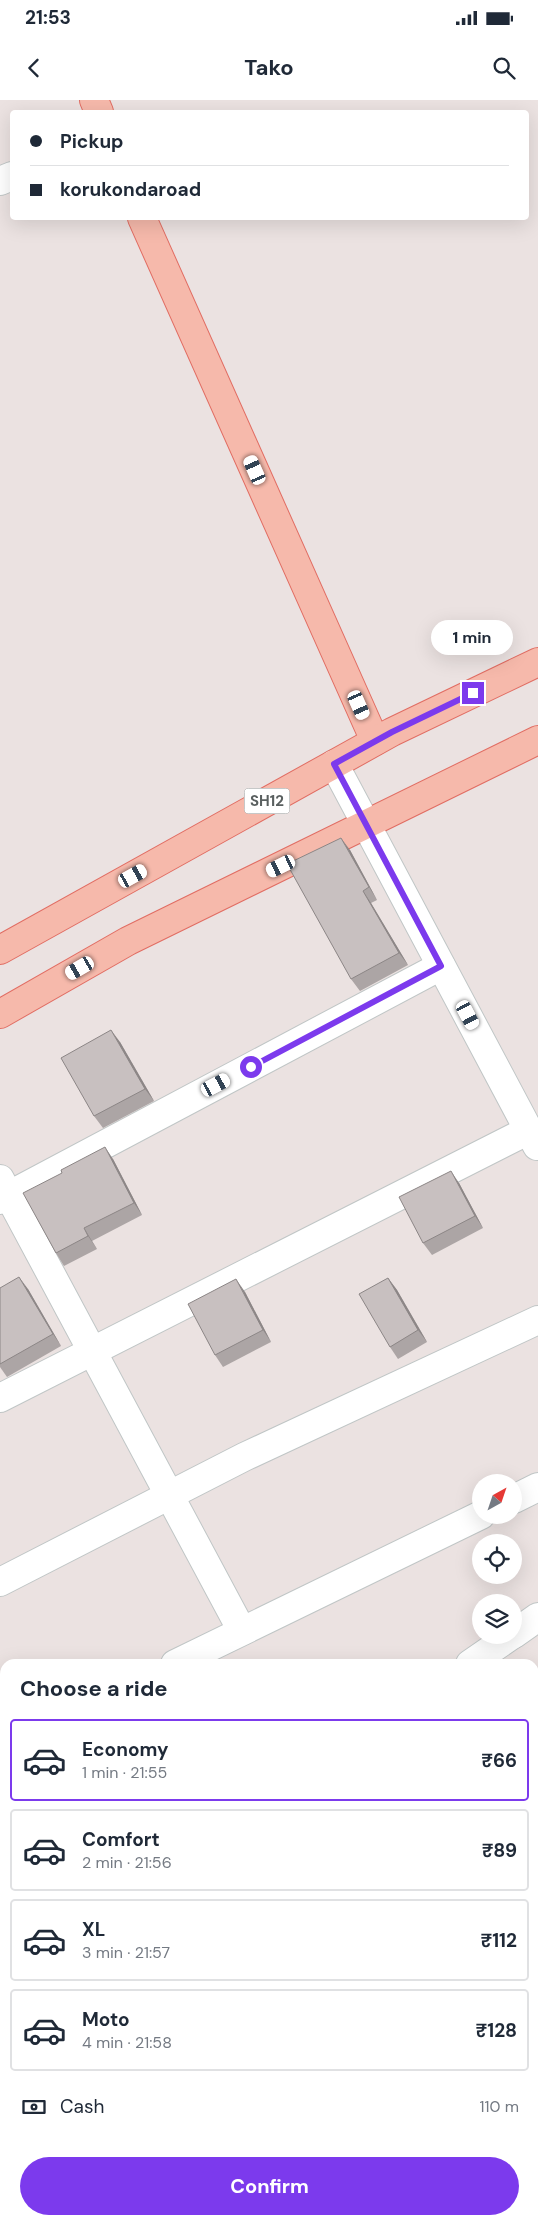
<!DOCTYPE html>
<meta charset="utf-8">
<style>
body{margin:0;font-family:"DM Sans",sans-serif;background:#f2f2f3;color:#1f2937;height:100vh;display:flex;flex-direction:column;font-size:19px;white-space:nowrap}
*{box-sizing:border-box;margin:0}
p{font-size:16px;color:#747a83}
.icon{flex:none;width:28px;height:28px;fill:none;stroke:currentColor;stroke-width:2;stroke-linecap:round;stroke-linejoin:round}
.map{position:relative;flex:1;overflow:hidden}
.sheet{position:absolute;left:0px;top:1559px;width:539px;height:566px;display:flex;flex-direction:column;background:#fff;border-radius:15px 15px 0 0;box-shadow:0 5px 20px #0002}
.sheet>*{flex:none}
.hud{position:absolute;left:10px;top:10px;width:519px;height:110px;border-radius:5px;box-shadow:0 5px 20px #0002;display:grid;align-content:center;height:110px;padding:0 20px;background:#fff}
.needle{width:32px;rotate:40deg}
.controls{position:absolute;left:472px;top:1374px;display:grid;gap:10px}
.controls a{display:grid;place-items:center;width:50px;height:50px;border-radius:50%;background:#fff;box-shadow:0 5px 20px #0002;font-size:25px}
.end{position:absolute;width:22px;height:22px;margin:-11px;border:6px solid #7c3aed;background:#fff;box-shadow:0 0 0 2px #fff}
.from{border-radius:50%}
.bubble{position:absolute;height:35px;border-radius:18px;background:#fff;box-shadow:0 5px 20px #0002;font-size:16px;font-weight:700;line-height:35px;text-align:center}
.car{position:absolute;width:15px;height:30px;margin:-15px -8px;border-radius:6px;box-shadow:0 0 4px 1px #0007;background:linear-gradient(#fff 24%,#345 0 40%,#fff 0 76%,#345 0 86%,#fff 0)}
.hud b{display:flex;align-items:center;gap:18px;height:48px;font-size:19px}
.hud b+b{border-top:1px solid #e0e1e3}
.hud i{width:12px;height:12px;background:#1f2937}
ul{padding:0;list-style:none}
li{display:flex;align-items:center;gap:15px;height:82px;margin:0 10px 8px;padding:0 10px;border:2px solid #e0e1e3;border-radius:5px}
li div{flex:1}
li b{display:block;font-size:19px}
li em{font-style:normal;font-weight:700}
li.active{border-color:#7c3aed}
li>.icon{width:45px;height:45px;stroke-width:1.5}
h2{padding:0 20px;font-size:22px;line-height:60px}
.pay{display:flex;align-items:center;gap:12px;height:55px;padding:0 20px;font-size:19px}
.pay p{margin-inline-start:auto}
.cta{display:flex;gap:10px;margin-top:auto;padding:10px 20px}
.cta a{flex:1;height:58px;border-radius:30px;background:#7c3aed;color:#fff;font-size:20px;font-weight:700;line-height:58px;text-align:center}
.status{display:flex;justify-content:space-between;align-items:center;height:35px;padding:0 25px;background:#fff;direction:ltr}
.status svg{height:14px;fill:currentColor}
header{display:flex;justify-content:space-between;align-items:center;height:65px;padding:0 20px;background:#fff;font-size:22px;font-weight:700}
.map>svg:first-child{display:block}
</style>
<div class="status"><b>21:53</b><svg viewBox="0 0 49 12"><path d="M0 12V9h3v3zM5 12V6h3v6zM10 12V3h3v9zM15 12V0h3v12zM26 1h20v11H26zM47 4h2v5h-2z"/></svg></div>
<header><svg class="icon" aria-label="back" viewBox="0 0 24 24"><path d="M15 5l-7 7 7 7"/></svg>Tako<svg class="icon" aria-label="search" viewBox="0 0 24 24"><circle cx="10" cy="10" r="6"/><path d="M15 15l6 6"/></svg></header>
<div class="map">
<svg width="538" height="2124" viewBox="0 0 538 2124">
<rect width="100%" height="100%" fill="#ebe2e1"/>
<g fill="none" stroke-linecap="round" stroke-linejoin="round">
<defs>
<g id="minor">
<polyline points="0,81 12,76"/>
<polyline points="334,664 537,1046"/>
<polyline points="0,1079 242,1531"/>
<polyline points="0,1100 441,866"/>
<polyline points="0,1298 529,1030"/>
<polyline points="514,1399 538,1387"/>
<polyline points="0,1482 244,1357 538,1220"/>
<polyline points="514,1534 538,1517"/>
<polyline points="175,1564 481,1415"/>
<polyline points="470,1564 512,1535"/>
<polyline points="0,1648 5,1646"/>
<polyline points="534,1652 538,1658"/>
<polyline points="534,1776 538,1772"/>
<polyline points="0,1915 5,1910"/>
<polyline points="124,2124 128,2120"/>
</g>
<g id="major">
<polyline points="94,0 99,12"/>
<polyline points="142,118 375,641"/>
<polyline points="0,850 392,632 538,562"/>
<polyline points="0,914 128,841 538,640"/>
</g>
</defs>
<use href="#minor" stroke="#c0c6c6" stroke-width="30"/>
<use href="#major" stroke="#e16d63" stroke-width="30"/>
<use href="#minor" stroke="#fff" stroke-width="28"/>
<use href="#major" stroke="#f6b9ab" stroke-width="28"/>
</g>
<g fill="#aca5a5">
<polygon points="350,750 377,800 371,803 408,865 360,891 351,879"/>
<polygon points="120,942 154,1001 103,1028 94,1016"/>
<polygon points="113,1059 142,1115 92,1141 97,1149 64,1166 56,1153"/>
<polygon points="459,1083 483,1128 432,1155 423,1143"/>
<polygon points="388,1178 397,1190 427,1242 398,1259 390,1247"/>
<polygon points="0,1188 28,1189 61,1246 7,1277 0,1267"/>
<polygon points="245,1192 271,1242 223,1267 215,1255"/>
</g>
<g fill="#8c8686">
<polygon points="341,738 350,750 377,800 369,787"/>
<polygon points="363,791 371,803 408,865 399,853"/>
<polygon points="111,930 120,942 154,1001 145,989"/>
<polygon points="105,1047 113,1059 142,1115 134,1103"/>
<polygon points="451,1071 459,1083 483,1128 475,1116"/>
<polygon points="84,1128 92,1141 97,1149 88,1136"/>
<polygon points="19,1177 28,1189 61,1246 53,1234"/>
<polygon points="388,1178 397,1190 427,1242 418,1230"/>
<polygon points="236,1179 245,1192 271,1242 263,1230"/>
</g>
<g fill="#c8c0c0" stroke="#8c8686">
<polygon points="341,738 369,787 363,791 399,853 351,879 287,764"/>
<polygon points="111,930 145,989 94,1016 61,958"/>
<polygon points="105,1047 134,1103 84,1128 88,1136 56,1153 23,1093 62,1073 61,1070"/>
<polygon points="451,1071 475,1116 423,1143 399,1097"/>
<polygon points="19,1177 53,1234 0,1264 0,1188"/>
<polygon points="388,1178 418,1230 390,1247 359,1194"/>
<polygon points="236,1179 263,1230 215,1255 188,1204"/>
</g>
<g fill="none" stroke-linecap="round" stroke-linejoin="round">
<polyline stroke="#7c3aed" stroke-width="6" points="251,967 441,866 334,664 392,632 473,593"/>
</g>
<g text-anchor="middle" stroke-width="4" stroke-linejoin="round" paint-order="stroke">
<rect fill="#fff" stroke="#8c9090" stroke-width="1" x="244.5" y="688.5" width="45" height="25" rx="4"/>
<g font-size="15" font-weight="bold" fill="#5a6060">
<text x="267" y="706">SH12</text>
</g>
</g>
</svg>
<div class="controls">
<a><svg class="needle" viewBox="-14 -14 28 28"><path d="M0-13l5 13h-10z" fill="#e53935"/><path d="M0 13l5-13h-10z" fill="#747a83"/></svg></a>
<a><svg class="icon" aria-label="locate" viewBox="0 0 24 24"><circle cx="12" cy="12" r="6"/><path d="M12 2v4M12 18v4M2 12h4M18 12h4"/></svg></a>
<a><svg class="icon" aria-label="layers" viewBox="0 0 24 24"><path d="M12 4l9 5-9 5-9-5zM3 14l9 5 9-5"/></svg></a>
</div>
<i class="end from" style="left:251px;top:967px"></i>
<i class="end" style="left:473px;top:593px"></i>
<div class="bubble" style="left:431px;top:520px;width:82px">1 min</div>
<i class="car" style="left:255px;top:370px;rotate:336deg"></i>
<i class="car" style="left:359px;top:605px;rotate:156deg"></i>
<i class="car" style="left:281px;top:766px;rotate:244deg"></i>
<i class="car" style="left:133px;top:776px;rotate:61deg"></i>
<i class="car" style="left:80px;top:868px;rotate:240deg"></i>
<i class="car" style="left:468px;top:915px;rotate:152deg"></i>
<i class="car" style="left:216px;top:985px;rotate:62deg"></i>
<div class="hud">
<b><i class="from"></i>Pickup</b>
<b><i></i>korukondaroad</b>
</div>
<section class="sheet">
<h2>Choose a ride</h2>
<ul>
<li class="active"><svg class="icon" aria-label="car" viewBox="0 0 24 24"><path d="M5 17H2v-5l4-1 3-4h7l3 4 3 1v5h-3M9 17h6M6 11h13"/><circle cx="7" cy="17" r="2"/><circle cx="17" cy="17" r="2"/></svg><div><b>Economy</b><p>1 min · 21:55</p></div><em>₹66</em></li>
<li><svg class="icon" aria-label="car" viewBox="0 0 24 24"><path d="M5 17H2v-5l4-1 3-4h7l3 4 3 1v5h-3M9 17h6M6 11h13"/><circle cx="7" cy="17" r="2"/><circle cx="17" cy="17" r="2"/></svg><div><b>Comfort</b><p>2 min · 21:56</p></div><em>₹89</em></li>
<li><svg class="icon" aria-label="car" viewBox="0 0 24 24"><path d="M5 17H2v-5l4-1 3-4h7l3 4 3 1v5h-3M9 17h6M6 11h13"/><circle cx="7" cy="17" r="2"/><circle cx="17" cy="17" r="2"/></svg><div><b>XL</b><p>3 min · 21:57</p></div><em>₹112</em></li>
<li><svg class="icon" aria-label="car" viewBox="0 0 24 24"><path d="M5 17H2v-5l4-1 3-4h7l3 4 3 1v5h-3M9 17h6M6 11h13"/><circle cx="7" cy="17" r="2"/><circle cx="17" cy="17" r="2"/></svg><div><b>Moto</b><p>4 min · 21:58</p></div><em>₹128</em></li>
</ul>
<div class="pay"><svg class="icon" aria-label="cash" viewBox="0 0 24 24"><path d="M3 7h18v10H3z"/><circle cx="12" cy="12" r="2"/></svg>Cash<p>110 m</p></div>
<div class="cta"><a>Confirm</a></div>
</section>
</div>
